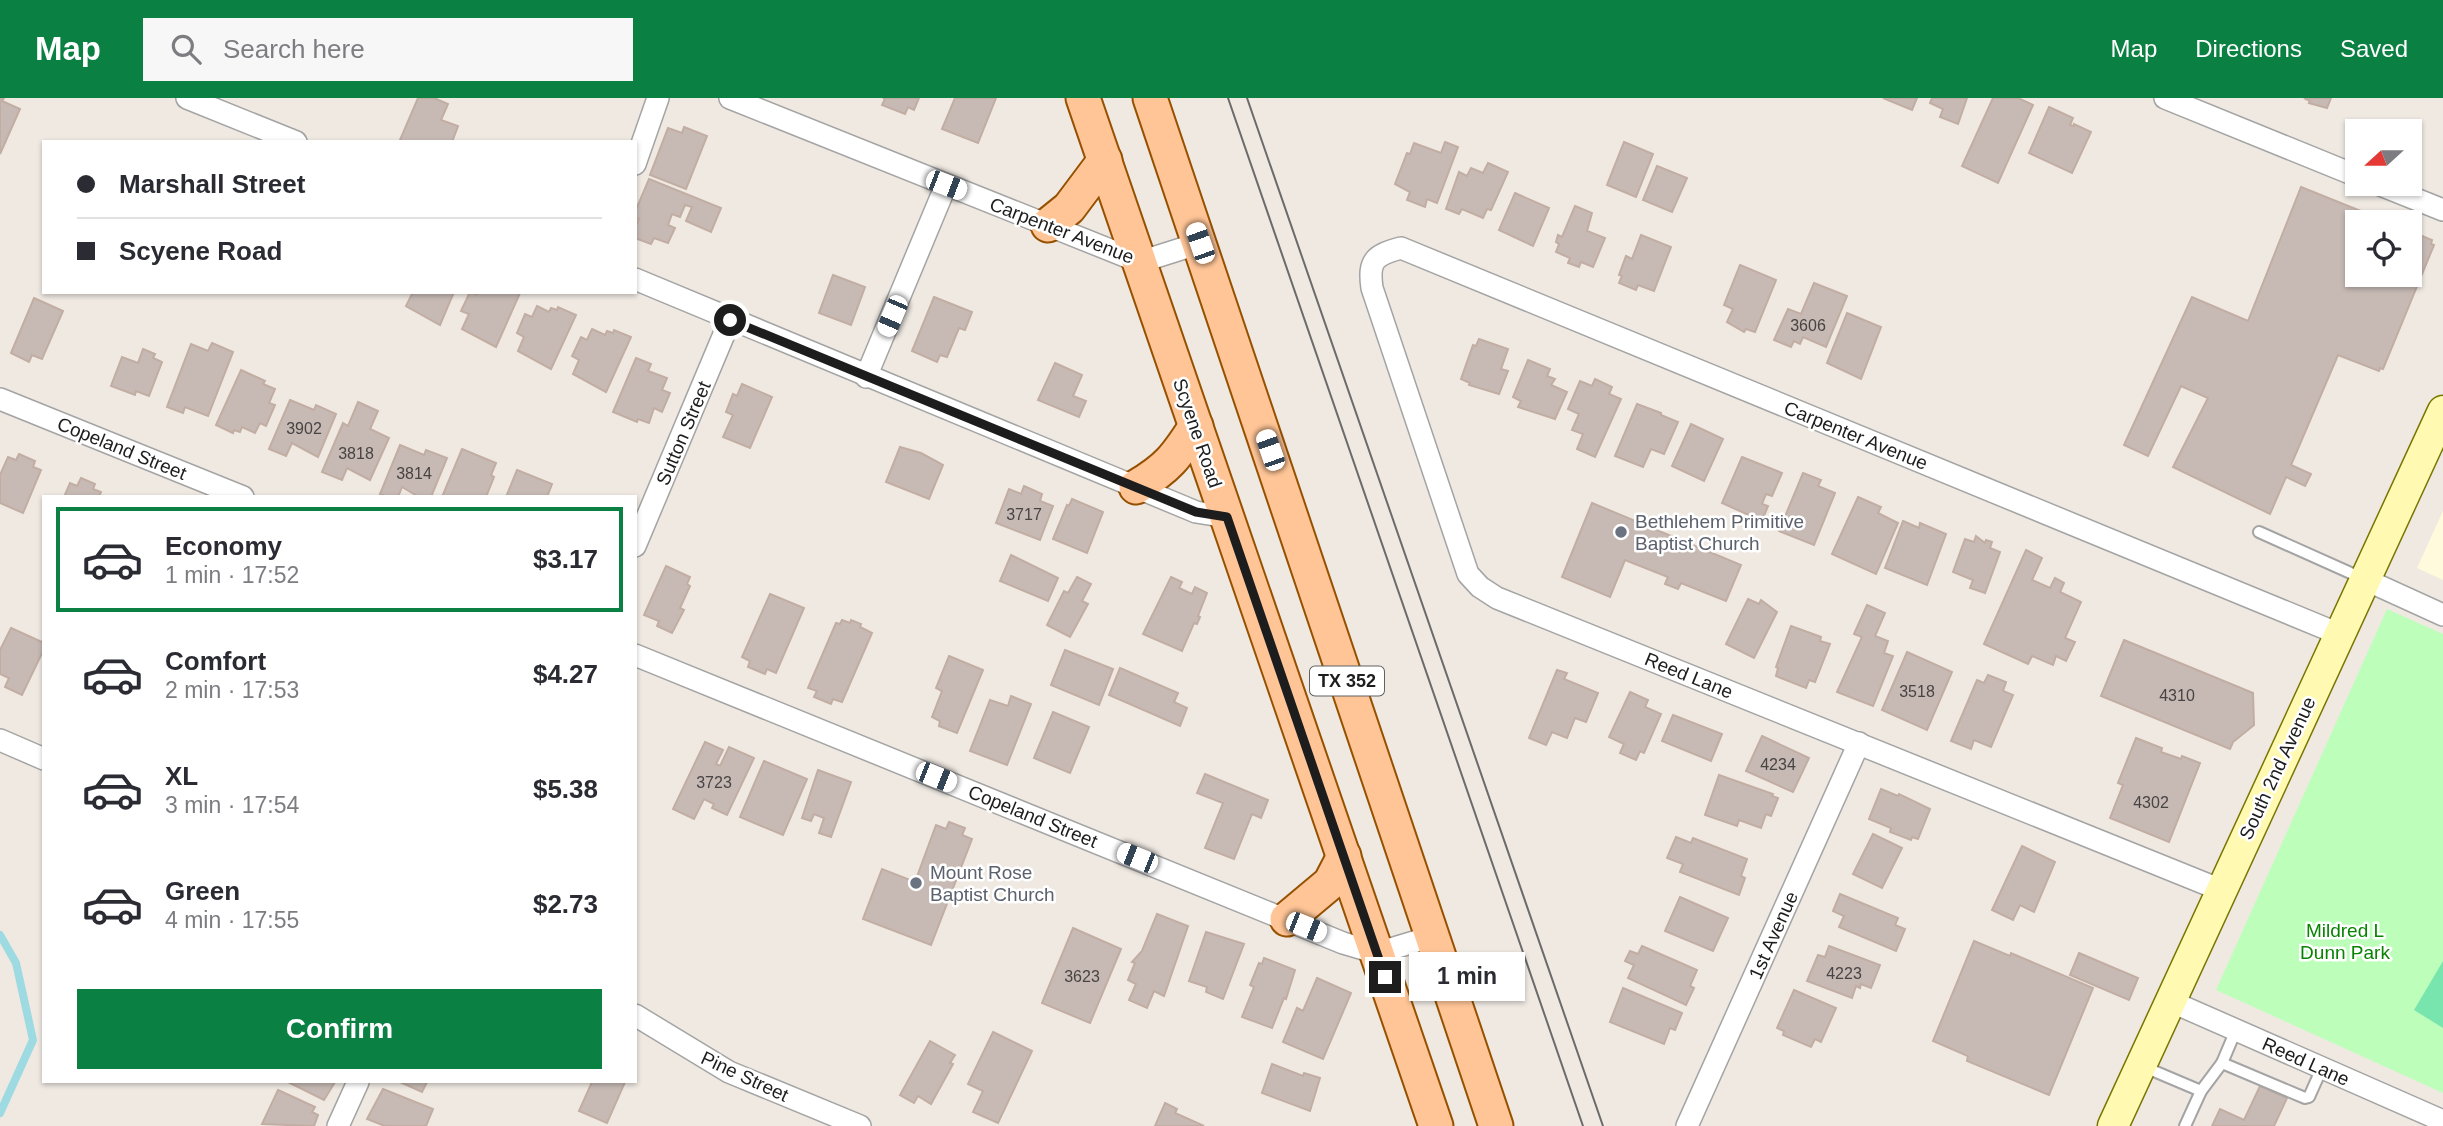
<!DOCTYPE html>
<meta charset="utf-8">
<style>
body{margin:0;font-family:Helvetica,sans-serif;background:#f7f7f7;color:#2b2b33;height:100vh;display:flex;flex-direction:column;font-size:26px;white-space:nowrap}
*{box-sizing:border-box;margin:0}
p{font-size:23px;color:#7c7c81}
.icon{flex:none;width:38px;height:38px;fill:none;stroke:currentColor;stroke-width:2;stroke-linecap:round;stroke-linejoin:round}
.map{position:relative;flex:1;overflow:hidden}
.sheet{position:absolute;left:42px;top:397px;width:595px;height:588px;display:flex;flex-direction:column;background:#fff;border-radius:0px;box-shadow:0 2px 5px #0004}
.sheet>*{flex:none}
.hud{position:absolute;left:42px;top:42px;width:595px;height:154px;border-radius:0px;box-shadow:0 2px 5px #0004;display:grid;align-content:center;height:154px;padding:0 35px;background:#fff}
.needle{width:46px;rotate:249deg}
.fabs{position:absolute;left:2345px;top:21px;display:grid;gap:14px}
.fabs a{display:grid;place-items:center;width:77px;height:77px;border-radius:0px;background:#fff;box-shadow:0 2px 5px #0004;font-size:35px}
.end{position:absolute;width:32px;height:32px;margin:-16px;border:9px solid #1d1d1d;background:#fff;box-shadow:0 0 0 4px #fff}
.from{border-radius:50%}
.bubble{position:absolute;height:49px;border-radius:0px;background:#fff;box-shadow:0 2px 5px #0004;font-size:23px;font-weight:700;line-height:49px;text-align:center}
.car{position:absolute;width:21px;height:42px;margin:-21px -10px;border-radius:9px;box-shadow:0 0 5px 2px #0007;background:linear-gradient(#fff 24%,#345 0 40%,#fff 0 76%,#345 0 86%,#fff 0)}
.hud b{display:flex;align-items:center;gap:24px;height:66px;font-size:26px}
.hud b+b{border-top:2px solid #e1e1e2}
.hud i{width:18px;height:18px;background:#2b2b33}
ul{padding:12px 0 0;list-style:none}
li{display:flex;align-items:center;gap:21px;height:105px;margin:0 14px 10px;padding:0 21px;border:4px solid transparent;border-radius:0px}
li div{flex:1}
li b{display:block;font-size:26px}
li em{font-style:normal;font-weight:700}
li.current{border-color:#0b8043}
li>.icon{width:63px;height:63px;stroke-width:1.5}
.action{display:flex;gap:14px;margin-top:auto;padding:14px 35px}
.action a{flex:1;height:80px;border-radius:0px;background:#0b8043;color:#fff;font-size:28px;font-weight:700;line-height:80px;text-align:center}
header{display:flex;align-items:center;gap:42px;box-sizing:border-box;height:98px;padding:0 35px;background:#0b8043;color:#fff}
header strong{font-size:33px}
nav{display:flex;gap:38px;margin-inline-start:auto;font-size:24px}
.search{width:490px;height:63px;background:#f7f7f7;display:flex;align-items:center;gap:18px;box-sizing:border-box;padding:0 24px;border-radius:0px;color:#7c7c81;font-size:26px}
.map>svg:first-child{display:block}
</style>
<header>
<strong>Map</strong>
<div class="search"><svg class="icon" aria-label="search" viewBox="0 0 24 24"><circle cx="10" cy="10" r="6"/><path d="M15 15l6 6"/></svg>Search here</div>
<nav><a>Map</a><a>Directions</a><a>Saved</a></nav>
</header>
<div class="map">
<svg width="2443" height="1028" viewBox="0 0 2443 1028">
<rect width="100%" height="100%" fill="#efe9e2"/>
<polygon fill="#fffadb" points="2443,413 2443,482 2417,470"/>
<polygon fill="#befebb" points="2387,511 2443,536 2443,995 2216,892"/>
<polygon fill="#79e5ae" points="2443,863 2443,930 2414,912"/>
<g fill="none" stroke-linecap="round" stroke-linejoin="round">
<polyline stroke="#9edae1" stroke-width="8" points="0,837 16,865 33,942 0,1015"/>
</g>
<g fill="#c7bab5" stroke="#c2ada3" stroke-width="2">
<polygon points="0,0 4,0 2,3 20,11 0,56"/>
<polygon points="418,0 434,0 448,6 441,22 458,28 452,44 405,44 400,42"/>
<polygon points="883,0 919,0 914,12 908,9 905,16 882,7 885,1"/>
<polygon points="955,0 996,0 978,45 942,31"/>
<polygon points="1883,0 1917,0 1912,12"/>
<polygon points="1932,0 1967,0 1958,26 1940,19 1943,11 1930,5"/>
<polygon points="1993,0 2018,0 2033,7 1998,85 1962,68"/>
<polygon points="2304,0 2331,0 2327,10 2309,5 2310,3"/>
<polygon points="2049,9 2073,20 2070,27 2074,28 2074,26 2091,34 2072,75 2029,55"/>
<polygon points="684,29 707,38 686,91 650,77 668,30 682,35"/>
<polygon points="1445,44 1458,49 1437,105 1427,101 1425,109 1407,102 1410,94 1395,86 1407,55 1410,56 1414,45 1441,55"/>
<polygon points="1624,44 1653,56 1636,99 1607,87"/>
<polygon points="1488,65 1508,74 1491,112 1487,111 1483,120 1462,111 1459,116 1446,111 1459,74 1467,78 1471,70 1483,75"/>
<polygon points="1657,68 1687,80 1672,114 1643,102"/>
<polygon points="649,81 721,110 711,134 686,123 692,109 685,107 680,119 672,116 668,127 675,130 668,145 654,140 651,146 635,140 635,130 639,121 635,120 635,114"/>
<polygon points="2301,89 2388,124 2357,124 2357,177 2410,177 2410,133 2432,142 2431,146 2434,147 2383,271 2380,270 2379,273 2338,257 2291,367 2311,376 2305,388 2286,379 2270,416 2173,369 2208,300 2181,288 2148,358 2124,347 2192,199 2248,223"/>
<polygon points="1515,95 1549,110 1533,148 1499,132"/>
<polygon points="1575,108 1592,115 1587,133 1605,140 1593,169 1581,164 1579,169 1568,165 1570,160 1556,154 1559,146 1556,144 1558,137 1562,139"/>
<polygon points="1641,137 1671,149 1654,193 1638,187 1636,192 1619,185 1622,178 1619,177 1626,158 1632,161"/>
<polygon points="1740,167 1776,182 1755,234 1746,231 1744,234 1727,224 1733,211 1724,207"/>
<polygon points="833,177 865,189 851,227 819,215"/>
<polygon points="1814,185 1847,198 1826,249 1803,239 1800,246 1794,243 1791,249 1774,242 1788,211 1801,216"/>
<polygon points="413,194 454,194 440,227 406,208"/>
<polygon points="470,194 477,197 478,194 520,195 496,249 462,231 469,216 461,213"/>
<polygon points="934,199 972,214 965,232 959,230 947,259 940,257 937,264 912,253"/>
<polygon points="34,200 63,213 42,261 32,257 29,264 11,255"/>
<polygon points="537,208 549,214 551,210 557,212 558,209 576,217 551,271 518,253 524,239 517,235 525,216 532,219"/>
<polygon points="1847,215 1881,229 1861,281 1827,265"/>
<polygon points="592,231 605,237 607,233 613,235 614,232 631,239 606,294 573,276 579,262 572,258 581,239 587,242"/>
<polygon points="1479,241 1508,251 1501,271 1508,273 1499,296 1469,287 1470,285 1461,281 1473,247 1476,248"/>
<polygon points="212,245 233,254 208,318 185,309 183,315 167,309 191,246 208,253"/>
<polygon points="143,251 155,256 153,260 162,264 149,298 136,293 135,297 111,288 122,259 138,265"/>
<polygon points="636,260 651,266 648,273 667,280 662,292 670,295 662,314 654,310 649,325 638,321 637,324 613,314"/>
<polygon points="1528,262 1550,271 1547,278 1555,281 1551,287 1567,294 1555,321 1518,309 1521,303 1513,299"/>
<polygon points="1055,265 1082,277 1073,298 1086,303 1079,319 1038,302"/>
<polygon points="241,272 265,283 263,286 275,291 269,305 275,307 266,328 260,325 255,335 242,329 240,334 234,332 233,335 216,327"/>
<polygon points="1595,281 1612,289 1609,296 1621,301 1595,359 1577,351 1583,336 1572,332 1579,316 1568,311 1580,283 1592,288"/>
<polygon points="742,286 772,299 750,350 723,339 733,317 726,314 733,296 737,298"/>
<polygon points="290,302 314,312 316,307 336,316 318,359 292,345 286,358 269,351"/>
<polygon points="358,304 378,313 370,331 389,340 370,382 347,370 342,382 322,374 343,325 348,328"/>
<polygon points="1637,306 1661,315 1661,317 1678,324 1664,356 1651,351 1643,369 1615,358"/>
<polygon points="1691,326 1723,341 1704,383 1672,368"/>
<polygon points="400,347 424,357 426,352 447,360 431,399 419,399 402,389 398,399 387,399 380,396"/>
<polygon points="900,349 921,355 943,367 929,401 886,384"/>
<polygon points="462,351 496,365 491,377 494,379 486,399 442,399"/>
<polygon points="19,356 35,363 33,369 41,372 23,415 0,405 0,377 8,359 16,362"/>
<polygon points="1742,359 1782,375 1772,398 1766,396 1762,406 1768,408 1762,423 1722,405"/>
<polygon points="517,372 552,386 547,399 506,399"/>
<polygon points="1803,375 1821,382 1818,388 1835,395 1814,447 1779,433"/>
<polygon points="81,380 95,386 93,391 101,394 99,399 64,399 70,385 77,388"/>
<polygon points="1024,388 1042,396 1040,403 1053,408 1040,442 996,425 1009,391 1021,396"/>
<polygon points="1858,399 1881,409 1878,415 1898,425 1876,476 1832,456"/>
<polygon points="1072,401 1103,414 1087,455 1053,441 1067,407 1069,408"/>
<polygon points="1592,405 1741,467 1726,503 1681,485 1678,491 1665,486 1668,479 1625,462 1610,499 1562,479"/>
<polygon points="1903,423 1919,430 1920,425 1946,436 1927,487 1885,470"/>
<polygon points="1976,438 1985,445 1986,442 1992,444 1990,450 2000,454 1985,495 1970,490 1973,482 1953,474 1965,441 1974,444"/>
<polygon points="2026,452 2042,460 2032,482 2050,490 2055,480 2064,485 2060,494 2081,504 2065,540 2075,544 2066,563 2056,558 2053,567 2032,558 2028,566 1984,546"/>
<polygon points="1011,457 1058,480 1048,503 1000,483"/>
<polygon points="666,468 690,479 687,486 690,488 680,510 684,512 672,535 657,528 659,523 644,517"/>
<polygon points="1077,479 1091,486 1082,503 1088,506 1070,539 1047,527 1064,493 1068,495"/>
<polygon points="1171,479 1182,484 1179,490 1192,496 1195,489 1207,495 1198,518 1200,519 1197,526 1194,525 1182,553 1143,536"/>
<polygon points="770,496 804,510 776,575 767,571 765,576 748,569 750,563 742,559"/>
<polygon points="1748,501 1759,506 1761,502 1777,514 1754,560 1726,546"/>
<polygon points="1867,507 1885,515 1875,538 1888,543 1884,555 1893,558 1873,608 1837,594 1862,539 1854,536"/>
<polygon points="842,522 850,525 851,522 861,526 860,529 872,535 842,604 833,601 831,606 814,599 817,593 808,590 836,525 840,526"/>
<polygon points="1791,528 1821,539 1820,543 1830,546 1815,584 1809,582 1806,590 1776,578 1778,570 1776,569"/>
<polygon points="11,530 44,545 44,551 22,597 5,589 9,580 0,576 0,552"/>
<polygon points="2124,542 2253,595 2254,627 2233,644 2230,651 2101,598"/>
<polygon points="1065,552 1113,571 1099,607 1051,587"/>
<polygon points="1907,554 1952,574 1927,632 1882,612"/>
<polygon points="949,558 983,572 957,635 939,628 940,623 932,619 942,593 936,590"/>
<polygon points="1120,570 1178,595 1174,604 1187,610 1180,628 1109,597"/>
<polygon points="1557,572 1567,575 1564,581 1598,595 1586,624 1575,620 1567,640 1552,634 1546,647 1529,640"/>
<polygon points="1988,577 2006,584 2003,593 2013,597 1991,649 1974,642 1971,651 1951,643 1977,582 1984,585"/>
<polygon points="1630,594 1648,602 1645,609 1661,616 1644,655 1640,653 1636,662 1620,655 1624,646 1609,639"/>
<polygon points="1011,598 1031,606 1007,667 970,653 990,602 1008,608"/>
<polygon points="1053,614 1089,629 1070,675 1034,660"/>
<polygon points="1673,617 1722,636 1711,663 1662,643"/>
<polygon points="1762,638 1809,660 1793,694 1746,673"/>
<polygon points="2136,640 2162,650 2161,654 2181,661 2182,658 2200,665 2169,744 2110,720 2123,687 2118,685"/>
<polygon points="705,644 723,652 716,666 720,668 729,649 754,660 727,717 712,710 714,706 704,701 694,721 673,711"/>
<polygon points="764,663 807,681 783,737 740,719"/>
<polygon points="818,672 851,684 831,739 819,735 824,720 814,716 811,723 802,720"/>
<polygon points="1205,676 1268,702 1261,720 1252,716 1234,761 1205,750 1223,705 1197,695"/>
<polygon points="1719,677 1773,696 1772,698 1778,700 1771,718 1766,716 1761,730 1739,722 1737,728 1705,717"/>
<polygon points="1881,691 1898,698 1899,696 1930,711 1918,741 1912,739 1911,742 1890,734 1891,730 1869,721"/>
<polygon points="949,724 965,730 962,737 972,741 931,847 863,821 882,771 915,784 936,727 946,731"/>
<polygon points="1873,736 1902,750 1882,790 1853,776"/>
<polygon points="1676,739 1691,745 1693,740 1747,761 1741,778 1745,780 1739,797 1680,774 1683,766 1667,760"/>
<polygon points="2022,748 2055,764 2034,814 2020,807 2013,822 1992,812"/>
<polygon points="1840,796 1898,820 1895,827 1905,831 1896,853 1839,829 1844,818 1833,813"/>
<polygon points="1680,799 1728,820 1713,853 1665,833"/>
<polygon points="1157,816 1188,828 1164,898 1154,893 1147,910 1129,902 1136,886 1128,882 1135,865 1132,864 1142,853"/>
<polygon points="1073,830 1121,851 1090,925 1042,905"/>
<polygon points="1206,834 1244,846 1223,901 1206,894 1207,889 1189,883"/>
<polygon points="1974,843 2010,858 2011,855 2093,890 2049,997 1967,963 1968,958 1933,943"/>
<polygon points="1642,848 1697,872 1690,888 1694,890 1686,907 1628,880 1634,867 1625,863 1630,853 1638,856"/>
<polygon points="1829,848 1880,867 1871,890 1861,886 1860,890 1856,888 1852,900 1807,883 1818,857 1825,859"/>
<polygon points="2079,855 2138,880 2129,902 2070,877"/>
<polygon points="1264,860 1295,872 1286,901 1284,900 1272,930 1242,919 1254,889 1250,887 1259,865 1262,866"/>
<polygon points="1317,880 1351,895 1323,961 1283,944 1297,910 1303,913"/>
<polygon points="1623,890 1682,915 1675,932 1670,930 1664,946 1610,924"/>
<polygon points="1794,892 1836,910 1821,944 1815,941 1811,949 1783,937 1784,933 1777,930"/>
<polygon points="993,934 1032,953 998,1025 973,1014 983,993 968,986"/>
<polygon points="930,943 955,957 950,965 953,966 931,1006 918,998 914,1005 900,997"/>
<polygon points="1272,966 1303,978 1304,975 1320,980 1310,1013 1262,995"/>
<polygon points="288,984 335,984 324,1002"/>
<polygon points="400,984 427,984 422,994"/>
<polygon points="592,984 625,984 607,1025 579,1013"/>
<polygon points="2260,988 2287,1000 2274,1028 2212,1028 2220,1011 2244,1022"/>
<polygon points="383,991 433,1011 426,1028 385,1028 367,1021"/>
<polygon points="278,992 315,1009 312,1014 318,1017 314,1028 262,1026"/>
<polygon points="1165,1005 1177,1011 1175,1015 1204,1028 1155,1028"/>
</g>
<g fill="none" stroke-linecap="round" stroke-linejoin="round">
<defs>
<g id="service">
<polyline points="2259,434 2364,481"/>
<polyline points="2236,932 2222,965 2305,1000 2309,999 2322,970"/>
<polyline points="2142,968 2201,993"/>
<polyline points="2185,1028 2201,993 2222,965"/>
</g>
<g id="minor">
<polyline points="187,0 296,44"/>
<polyline points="730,0 1140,164 1200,145"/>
<polyline points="2165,0 2357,78"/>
<polyline points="635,66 658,0"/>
<polyline points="2378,86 2443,112"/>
<polyline points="635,181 1196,414 1227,419"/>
<polyline points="866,279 946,87"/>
<polyline points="0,301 243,399"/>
<polyline points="635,448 730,222"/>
<polyline points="2364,481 2443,517"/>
<polyline points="635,557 1343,845 1377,855 1434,838"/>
<polyline points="0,642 44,661"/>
<path d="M2221 792 1497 500 1480 489 1468 476 1372 190C1368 162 1375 157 1401 150L2339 536"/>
<polyline points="2170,903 2443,1023"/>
<polyline points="635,917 729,974 860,1028"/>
<polyline points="338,1028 358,984"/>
<polyline points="1687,1028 1859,645"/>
</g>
<polyline id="secondary" points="2113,1028 2443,313"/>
<g id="primary">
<polyline points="1083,0 1436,1028"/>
<polyline points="1150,0 1496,1028"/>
<polyline points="1048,127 1069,110 1105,62"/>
<path d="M1136 389C1168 370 1176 359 1196 328"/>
<polyline points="1287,821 1330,785 1344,758"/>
</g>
</defs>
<use href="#service" stroke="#a4a4a4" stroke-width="14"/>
<use href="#minor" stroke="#a4a4a4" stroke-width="24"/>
<use href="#secondary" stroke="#787600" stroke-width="33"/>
<use href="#primary" stroke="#965100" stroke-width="37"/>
<use href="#service" stroke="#fff" stroke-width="10"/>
<use href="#minor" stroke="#fff" stroke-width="21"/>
<use href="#secondary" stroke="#fff9b1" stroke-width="30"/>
<use href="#primary" stroke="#ffc597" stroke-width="33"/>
<g stroke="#6b6b6b" stroke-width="2">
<polyline points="1228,0 1583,1028"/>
<polyline points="1247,0 1603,1028"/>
</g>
</g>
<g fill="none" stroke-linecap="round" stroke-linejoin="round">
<polyline stroke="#1d1d1d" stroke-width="9" points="730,222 1196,414 1227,419 1385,879"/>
</g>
<g fill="#6b7280" stroke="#fff" stroke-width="2.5">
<circle cx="1621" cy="434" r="7"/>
<circle cx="916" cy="785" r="7"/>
</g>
<g text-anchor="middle" stroke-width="5" stroke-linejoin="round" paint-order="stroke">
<g font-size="16" fill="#484443">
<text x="1808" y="233">3606</text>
<text x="304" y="336">3902</text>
<text x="356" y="361">3818</text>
<text x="414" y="381">3814</text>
<text x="1024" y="422">3717</text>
<text x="1917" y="599">3518</text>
<text x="2177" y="603">4310</text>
<text x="1778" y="672">4234</text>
<text x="714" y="690">3723</text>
<text x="2151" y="710">4302</text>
<text x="1844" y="881">4223</text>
<text x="1082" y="884">3623</text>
</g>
<rect fill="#fff" stroke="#616161" stroke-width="2" x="1310" y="568.5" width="74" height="29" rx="5"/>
<g font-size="18" font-weight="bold" fill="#1d1d1d">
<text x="1347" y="589">TX 352</text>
</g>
<g font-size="19" fill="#1d1d1d" stroke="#fff">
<text transform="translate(1062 132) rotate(21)" y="7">Carpenter Avenue</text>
<text transform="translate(683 335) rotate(-67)" y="7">Sutton Street</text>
<text transform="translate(1198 335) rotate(71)" y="7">Scyene Road</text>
<text transform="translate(1856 337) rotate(22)" y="7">Carpenter Avenue</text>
<text transform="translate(122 350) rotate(22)" y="7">Copeland Street</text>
<text transform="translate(1689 577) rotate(22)" y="7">Reed Lane</text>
<text transform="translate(2277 670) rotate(-65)" y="7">South 2nd Avenue</text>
<text transform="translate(1033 718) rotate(22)" y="7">Copeland Street</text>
<text transform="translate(1773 837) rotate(-66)" y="7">1st Avenue</text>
<text transform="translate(2306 963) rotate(24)" y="7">Reed Lane</text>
<text transform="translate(745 978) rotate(25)" y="7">Pine Street</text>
</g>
<g font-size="19" fill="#5b616d" stroke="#fff" text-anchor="start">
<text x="1635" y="430">Bethlehem Primitive<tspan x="1635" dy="22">Baptist Church</tspan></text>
<text x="930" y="781">Mount Rose<tspan x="930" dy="22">Baptist Church</tspan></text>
</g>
<g font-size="19" fill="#088402" stroke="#fff">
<text x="2345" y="839">Mildred L<tspan x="2345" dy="22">Dunn Park</tspan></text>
</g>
</g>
</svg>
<div class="fabs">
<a><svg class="needle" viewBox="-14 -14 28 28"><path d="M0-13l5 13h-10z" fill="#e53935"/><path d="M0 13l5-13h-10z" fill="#7c7c81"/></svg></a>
<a><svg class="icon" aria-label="locate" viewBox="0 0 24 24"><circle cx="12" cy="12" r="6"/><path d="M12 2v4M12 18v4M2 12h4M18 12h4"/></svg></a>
</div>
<i class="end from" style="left:730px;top:222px"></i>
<i class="end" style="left:1385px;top:879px"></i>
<div class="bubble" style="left:1409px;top:854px;width:116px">1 min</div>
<i class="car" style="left:946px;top:87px;rotate:111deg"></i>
<i class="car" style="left:1200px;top:145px;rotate:341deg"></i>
<i class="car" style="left:892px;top:218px;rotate:203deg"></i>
<i class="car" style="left:1270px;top:352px;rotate:341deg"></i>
<i class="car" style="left:936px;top:679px;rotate:112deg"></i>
<i class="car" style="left:1137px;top:760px;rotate:292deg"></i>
<i class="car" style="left:1306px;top:829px;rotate:112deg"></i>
<div class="hud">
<b><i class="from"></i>Marshall Street</b>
<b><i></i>Scyene Road</b>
</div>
<section class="sheet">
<ul>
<li class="current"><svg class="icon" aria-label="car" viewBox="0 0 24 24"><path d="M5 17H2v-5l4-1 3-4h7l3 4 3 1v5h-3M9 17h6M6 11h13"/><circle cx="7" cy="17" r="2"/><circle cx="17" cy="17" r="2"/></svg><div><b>Economy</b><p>1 min · 17:52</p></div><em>$3.17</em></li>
<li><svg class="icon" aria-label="car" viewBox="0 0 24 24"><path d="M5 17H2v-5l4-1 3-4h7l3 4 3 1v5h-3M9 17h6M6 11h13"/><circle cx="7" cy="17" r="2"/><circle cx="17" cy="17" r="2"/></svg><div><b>Comfort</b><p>2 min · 17:53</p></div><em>$4.27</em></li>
<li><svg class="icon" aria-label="car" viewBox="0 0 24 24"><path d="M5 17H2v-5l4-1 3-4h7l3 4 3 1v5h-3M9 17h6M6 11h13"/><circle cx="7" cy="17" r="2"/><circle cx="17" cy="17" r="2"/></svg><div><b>XL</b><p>3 min · 17:54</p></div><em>$5.38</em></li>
<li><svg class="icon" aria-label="car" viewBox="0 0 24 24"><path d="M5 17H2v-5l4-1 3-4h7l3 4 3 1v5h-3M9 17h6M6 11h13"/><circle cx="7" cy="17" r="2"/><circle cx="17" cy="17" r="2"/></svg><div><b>Green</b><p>4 min · 17:55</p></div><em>$2.73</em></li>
</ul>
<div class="action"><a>Confirm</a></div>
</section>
</div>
